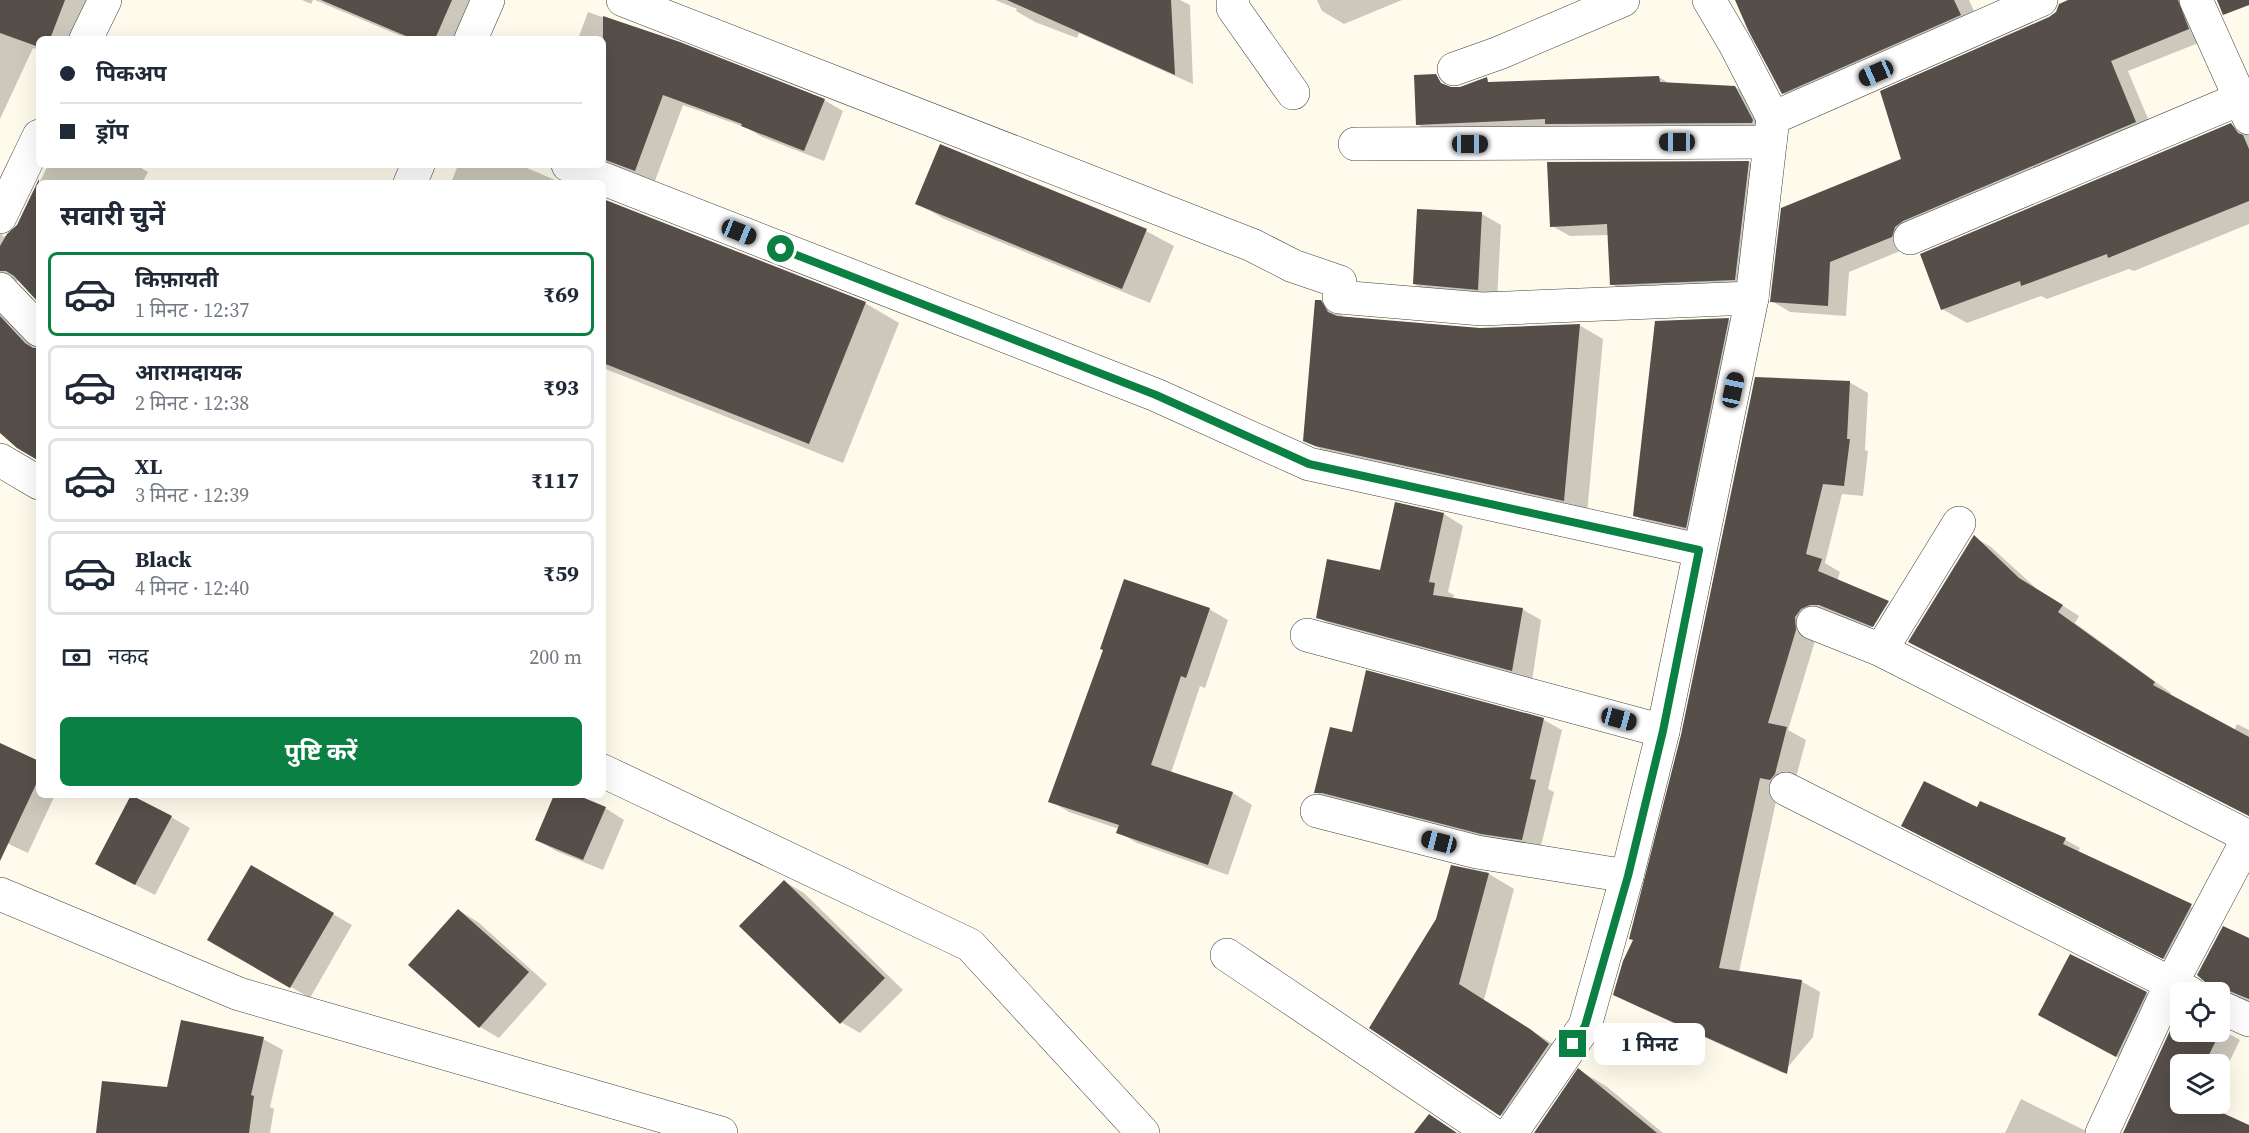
<!DOCTYPE html>
<html lang="hi">
<meta charset="utf-8">
<style>
body{margin:0;font-family:"Source Serif 4","Noto Sans Devanagari",serif;background:#f6f6f7;color:#1f2937;height:100vh;display:flex;flex-direction:column;font-size:22px;white-space:nowrap}
*{box-sizing:border-box;margin:0}
p{font-size:20px;color:#747a83}
.icon{flex:none;width:33px;height:33px;fill:none;stroke:currentColor;stroke-width:2;stroke-linecap:round;stroke-linejoin:round}
.map{position:relative;flex:1;overflow:hidden}
.panel{position:absolute;left:36px;top:180px;width:570px;height:618px;display:flex;flex-direction:column;background:#fff;border-radius:9px;box-shadow:0 6px 24px #0002}
.panel>*{flex:none}
.top-card{position:absolute;left:36px;top:36px;width:570px;height:132px;border-radius:9px;box-shadow:0 6px 24px #0002;display:grid;align-content:center;height:132px;padding:0 24px;background:#fff}
.buttons{position:absolute;left:2170px;top:982px;display:grid;gap:12px}
.buttons a{display:grid;place-items:center;width:60px;height:60px;border-radius:9px;background:#fff;box-shadow:0 6px 24px #0002;font-size:30px}
.end{position:absolute;width:27px;height:27px;margin:-14px;border:8px solid #0b8043;background:#fff;box-shadow:0 0 0 3px #fff}
.from{border-radius:50%}
.bubble{position:absolute;height:42px;border-radius:9px;background:#fff;box-shadow:0 6px 24px #0002;font-size:20px;font-weight:700;line-height:42px;text-align:center}
.car{position:absolute;width:18px;height:36px;margin:-18px -9px;border-radius:8px;box-shadow:0 0 4px 2px #0007;background:linear-gradient(#222 24%,#8ab4d8 0 40%,#222 0 76%,#8ab4d8 0 86%,#222 0)}
.top-card b{display:flex;align-items:center;gap:21px;height:57px;font-size:22px}
.top-card b+b{border-top:2px solid #e0e1e3}
.top-card i{width:15px;height:15px;background:#1f2937}
ul{padding:0;list-style:none}
li{display:flex;align-items:center;gap:18px;height:84px;margin:0 12px 9px;padding:0 12px;border:3px solid #e0e1e3;border-radius:9px}
li div{flex:1}
li b{display:block;font-size:22px}
li em{font-style:normal;font-weight:700}
li.selected{border-color:#0b8043}
li>.icon{width:54px;height:54px;stroke-width:1.5}
h2{padding:0 24px;font-size:27px;line-height:72px}
.pay{display:flex;align-items:center;gap:15px;height:66px;padding:0 24px;font-size:22px}
.pay p{margin-inline-start:auto}
.button{display:flex;gap:12px;margin-top:auto;padding:12px 24px}
.button a{flex:1;height:69px;border-radius:9px;background:#0b8043;color:#fff;font-size:24px;font-weight:700;line-height:69px;text-align:center}
.map>svg:first-child{display:block}
</style>
<div class="map">
<svg width="2249" height="1133" viewBox="0 0 2249 1133">
<rect width="100%" height="100%" fill="#fffbec"/>
<g fill="#0003">
<polygon points="0,0 88,0 74,39 39,39 39,50 33,48 0,119"/>
<polygon points="302,0 313,0 311,4"/>
<polygon points="315,0 479,0 462,39 408,39"/>
<polygon points="995,0 1180,0 1190,5 1193,84 1079,33 1077,38 1035,22 1016,11 1017,9"/>
<polygon points="1317,0 1402,0 1344,24 1322,11"/>
<polygon points="1737,0 1969,0 1982,28 1805,106 1783,93"/>
<polygon points="2072,0 2199,0 2206,40 2128,71 2154,133 1910,247 1849,272 1846,316 1790,312 1772,301 1902,160"/>
<polygon points="588,12 679,44 824,100 843,111 824,161 762,137 747,128 683,105 655,181 603,161 603,39 578,39"/>
<polygon points="1659,77 1670,84 1735,87 1755,98 1772,132 1436,135 1417,124 1451,89 1473,84"/>
<polygon points="2231,125 2249,135 2249,224 2134,271 2129,269 2047,299 2041,296 1967,323 1942,309"/>
<polygon points="1749,162 1767,173 1753,290 1630,295 1612,284 1609,235 1570,236 1552,226"/>
<polygon points="48,165 136,165 148,172 142,183 39,183 39,301 21,281 17,281 7,286 6,315 39,349 39,460 0,431 0,223 3,237 11,234 18,226"/>
<polygon points="458,165 520,165 562,183 451,183"/>
<polygon points="603,200 865,303 899,323 843,463 603,368"/>
<polygon points="917,203 1146,231 1174,246 1150,303 944,219"/>
<polygon points="1418,210 1482,214 1501,225 1497,300 1434,295 1414,284"/>
<polygon points="1321,302 1346,318 1480,329 1579,325 1603,339 1587,514 1329,454 1305,440"/>
<polygon points="1728,319 1748,330 1705,538 1654,527 1634,515"/>
<polygon points="1849,382 1868,393 1865,450 1868,451 1863,496 1842,494 1825,563 1840,572 1837,581 1887,602 1871,628 1840,616 1829,615 1815,641 1788,730 1806,740 1794,785 1779,788 1739,972 1801,981 1820,992 1813,1037 1783,1073 1634,1005 1615,994"/>
<polygon points="1444,514 1463,526 1448,592 1454,595 1453,599 1522,609 1541,620 1532,681 1337,628 1317,617 1382,572"/>
<polygon points="1974,537 1991,547 2037,589 2079,616 2075,623 2171,693 2169,696 2234,731 2237,724 2249,730 2249,816 1910,642"/>
<polygon points="1889,603 1907,613 1893,636 1874,629"/>
<polygon points="1209,609 1228,620 1205,688 1200,686 1171,773 1233,793 1252,805 1228,875 1137,843 1118,832 1119,829 1069,812 1050,801"/>
<polygon points="1367,672 1544,720 1562,730 1548,789 1554,792 1540,850 1334,803 1315,792 1353,734"/>
<polygon points="0,745 39,763 39,795 55,795 28,853 0,840"/>
<polygon points="555,795 573,795 605,808 624,820 603,870 556,851 537,840"/>
<polygon points="1980,803 2066,840 2080,848 2078,853 2206,914 2178,966 1917,834 1977,809"/>
<polygon points="171,817 190,828 155,895 116,875"/>
<polygon points="1452,866 1489,874 1514,889 1484,1000 1556,1046 1526,1130 1501,1115 1437,920"/>
<polygon points="251,867 352,925 310,998 249,963"/>
<polygon points="785,882 804,893 903,990 860,1033 841,1022"/>
<polygon points="458,910 478,922 547,984 499,1038 480,1027"/>
<polygon points="2249,940 2249,1001 2210,991"/>
<polygon points="2146,993 2165,1004 2136,1067 2059,1026"/>
<polygon points="2181,1011 2181,1032 2220,1032 2220,1020 2224,1031 2240,1040 2220,1081 2220,1065 2181,1065 2181,1104 2209,1104 2207,1108 2249,1126 2249,1133 2124,1133"/>
<polygon points="263,1039 283,1050 270,1107 274,1109 270,1133 98,1133 168,1089"/>
<polygon points="1579,1070 1606,1086 1663,1133 1535,1133"/>
<polygon points="2021,1099 2084,1130 2089,1133 2005,1133"/>
</g>
<g fill="#554e49">
<polygon points="0,0 65,0 50,39 39,39 39,47 0,33"/>
<polygon points="321,0 452,0 435,39 413,39"/>
<polygon points="1007,0 1171,0 1175,75"/>
<polygon points="1735,0 1954,0 1961,15 1782,94 1748,30"/>
<polygon points="2068,0 2178,0 2189,29 2111,61 2136,122 1903,221 1895,227 1892,237 1830,262 1828,306 1770,302 1781,208 1901,159 1880,91 2049,17 2056,12 2059,4"/>
<polygon points="2217,0 2249,0 2249,5 2223,15"/>
<polygon points="603,16 680,42 825,99 804,151 741,126 742,124 663,95 635,171 603,159"/>
<polygon points="1436,74 1441,83 1451,87 1460,87 1487,77 1488,82 1659,76 1660,82 1735,86 1753,120 1752,123 1545,124 1545,119 1416,125 1414,75"/>
<polygon points="2231,123 2238,133 2243,135 2249,149 2249,201 2108,258 2107,254 2021,286 2020,281 1941,310 1920,254"/>
<polygon points="940,144 1147,229 1122,289 915,204"/>
<polygon points="1749,161 1735,280 1610,285 1607,224 1550,227 1547,162"/>
<polygon points="39,179 39,303 14,276 6,271 0,271 0,246 7,234 17,225"/>
<polygon points="603,199 866,302 809,444 603,363"/>
<polygon points="1417,209 1482,212 1478,290 1413,284"/>
<polygon points="1315,300 1321,300 1328,312 1337,316 1480,328 1580,324 1564,501 1315,446 1303,441"/>
<polygon points="0,316 25,343 33,348 39,348 39,461 17,448 0,433"/>
<polygon points="1729,318 1686,528 1633,516 1655,321"/>
<polygon points="1755,377 1850,381 1847,439 1850,439 1844,486 1823,484 1806,554 1822,559 1818,571 1889,601 1873,627 1819,605 1810,605 1801,609 1795,617 1796,630 1768,723 1787,727 1775,774 1770,780 1760,778 1719,968 1802,980 1787,1074 1613,995 1623,961 1633,940 1629,939 1681,735"/>
<polygon points="1395,502 1444,513 1429,582 1435,583 1433,595 1523,608 1512,671 1316,618 1327,559 1380,570"/>
<polygon points="1974,535 2019,578 2063,605 2058,612 2155,682 2153,685 2249,737 2249,816 1908,642"/>
<polygon points="1124,579 1210,608 1186,678 1181,676 1151,765 1233,792 1208,865 1116,833 1119,825 1048,802 1103,650 1100,649"/>
<polygon points="1366,670 1544,718 1530,779 1536,780 1522,840 1481,834 1322,793 1314,793 1330,727 1352,732"/>
<polygon points="0,743 39,761 39,778 0,861"/>
<polygon points="1924,781 1977,807 1980,801 2066,838 2063,844 2192,904 2163,959 1901,826"/>
<polygon points="131,795 172,816 135,885 95,864"/>
<polygon points="554,795 577,795 606,807 583,860 535,840"/>
<polygon points="251,865 334,913 290,988 207,940"/>
<polygon points="1451,865 1489,873 1459,984 1530,1029 1549,1044 1500,1116 1369,1028 1436,919"/>
<polygon points="784,880 885,978 840,1024 739,926"/>
<polygon points="458,909 529,972 479,1028 408,965"/>
<polygon points="2223,926 2249,938 2249,999 2227,990 2218,988 2209,992 2205,982 2197,975"/>
<polygon points="2070,954 2147,992 2116,1057 2038,1015"/>
<polygon points="2180,1009 2181,1032 2220,1032 2220,1028 2222,1028 2204,1065 2181,1065 2181,1104 2203,1104 2249,1125 2249,1133 2123,1133"/>
<polygon points="181,1020 264,1037 251,1095 254,1096 249,1133 96,1133 102,1081 167,1087"/>
<polygon points="1578,1068 1657,1133 1534,1133"/>
<polygon points="1429,1114 1457,1133 1414,1133"/>
</g>
<g fill="none" stroke-linecap="round" stroke-linejoin="round">
<defs>
<g id="minor">
<polyline points="623,0 1252,245 1293,266 1340,282"/>
<polyline points="1233,0 1233,8 1293,93"/>
<polyline points="2196,0 2249,118"/>
<polyline points="86,39 105,0"/>
<polyline points="471,39 488,0"/>
<polyline points="1454,69 1499,53 1623,0"/>
<polyline points="1773,118 2041,0"/>
<polyline points="1355,144 1770,142"/>
<polyline points="568,165 1156,395 1309,464 1699,550"/>
<polyline points="410,183 418,165"/>
<polyline points="0,217 39,136"/>
<polyline points="1910,238 2249,95"/>
<polyline points="0,289 39,330"/>
<polyline points="1339,297 1482,309 1752,298"/>
<polyline points="0,460 39,483"/>
<polyline points="1813,623 1881,650 2249,837"/>
<polyline points="1307,635 1663,731"/>
<polyline points="1881,650 1959,523"/>
<polyline points="603,771 970,945 1143,1133"/>
<polyline points="1786,789 2190,993"/>
<polyline points="1317,811 1477,852 1627,876"/>
<polyline points="0,894 239,994 721,1133"/>
<polyline points="1227,955 1491,1133"/>
<polyline points="2220,1007 2249,1020"/>
<polyline points="1511,1133 1585,1026 1627,876 1663,731 1752,298 1773,118 1736,46 1709,0"/>
<polyline points="2102,1133 2171,984 2249,837"/>
</g>
</defs>
<use href="#minor" stroke="#3f3f3f" stroke-width="34"/>
<use href="#minor" stroke="#fff" stroke-width="33"/>
</g>
<g fill="none" stroke-linecap="round" stroke-linejoin="round">
<polyline stroke="#0b8043" stroke-width="8" points="781,249 1156,395 1309,464 1699,550 1663,731 1628,876 1585,1026 1573,1044"/>
</g>
</svg>
<div class="buttons">
<a><svg class="icon" aria-label="locate" viewBox="0 0 24 24"><circle cx="12" cy="12" r="6"/><path d="M12 2v4M12 18v4M2 12h4M18 12h4"/></svg></a>
<a><svg class="icon" aria-label="layers" viewBox="0 0 24 24"><path d="M12 4l9 5-9 5-9-5zM3 14l9 5 9-5"/></svg></a>
</div>
<i class="end from" style="left:781px;top:249px"></i>
<i class="end" style="left:1573px;top:1044px"></i>
<div class="bubble" style="left:1594px;top:1023px;width:111px">1 मिनट</div>
<i class="car" style="left:1876px;top:73px;rotate:246deg"></i>
<i class="car" style="left:1677px;top:142px;rotate:270deg"></i>
<i class="car" style="left:1470px;top:144px;rotate:90deg"></i>
<i class="car" style="left:739px;top:232px;rotate:112deg"></i>
<i class="car" style="left:1733px;top:390px;rotate:12deg"></i>
<i class="car" style="left:1619px;top:719px;rotate:105deg"></i>
<i class="car" style="left:1439px;top:842px;rotate:284deg"></i>
<div class="top-card">
<b><i class="from"></i>पिकअप</b>
<b><i></i>ड्रॉप</b>
</div>
<section class="panel">
<h2>सवारी चुनें</h2>
<ul>
<li class="selected"><svg class="icon" aria-label="car" viewBox="0 0 24 24"><path d="M5 17H2v-5l4-1 3-4h7l3 4 3 1v5h-3M9 17h6M6 11h13"/><circle cx="7" cy="17" r="2"/><circle cx="17" cy="17" r="2"/></svg><div><b>किफ़ायती</b><p>1 मिनट · 12:37</p></div><em>₹69</em></li>
<li><svg class="icon" aria-label="car" viewBox="0 0 24 24"><path d="M5 17H2v-5l4-1 3-4h7l3 4 3 1v5h-3M9 17h6M6 11h13"/><circle cx="7" cy="17" r="2"/><circle cx="17" cy="17" r="2"/></svg><div><b>आरामदायक</b><p>2 मिनट · 12:38</p></div><em>₹93</em></li>
<li><svg class="icon" aria-label="car" viewBox="0 0 24 24"><path d="M5 17H2v-5l4-1 3-4h7l3 4 3 1v5h-3M9 17h6M6 11h13"/><circle cx="7" cy="17" r="2"/><circle cx="17" cy="17" r="2"/></svg><div><b>XL</b><p>3 मिनट · 12:39</p></div><em>₹117</em></li>
<li><svg class="icon" aria-label="car" viewBox="0 0 24 24"><path d="M5 17H2v-5l4-1 3-4h7l3 4 3 1v5h-3M9 17h6M6 11h13"/><circle cx="7" cy="17" r="2"/><circle cx="17" cy="17" r="2"/></svg><div><b>Black</b><p>4 मिनट · 12:40</p></div><em>₹59</em></li>
</ul>
<div class="pay"><svg class="icon" aria-label="cash" viewBox="0 0 24 24"><path d="M3 7h18v10H3z"/><circle cx="12" cy="12" r="2"/></svg>नकद<p>200 m</p></div>
<div class="button"><a>पुष्टि करें</a></div>
</section>
</div>
